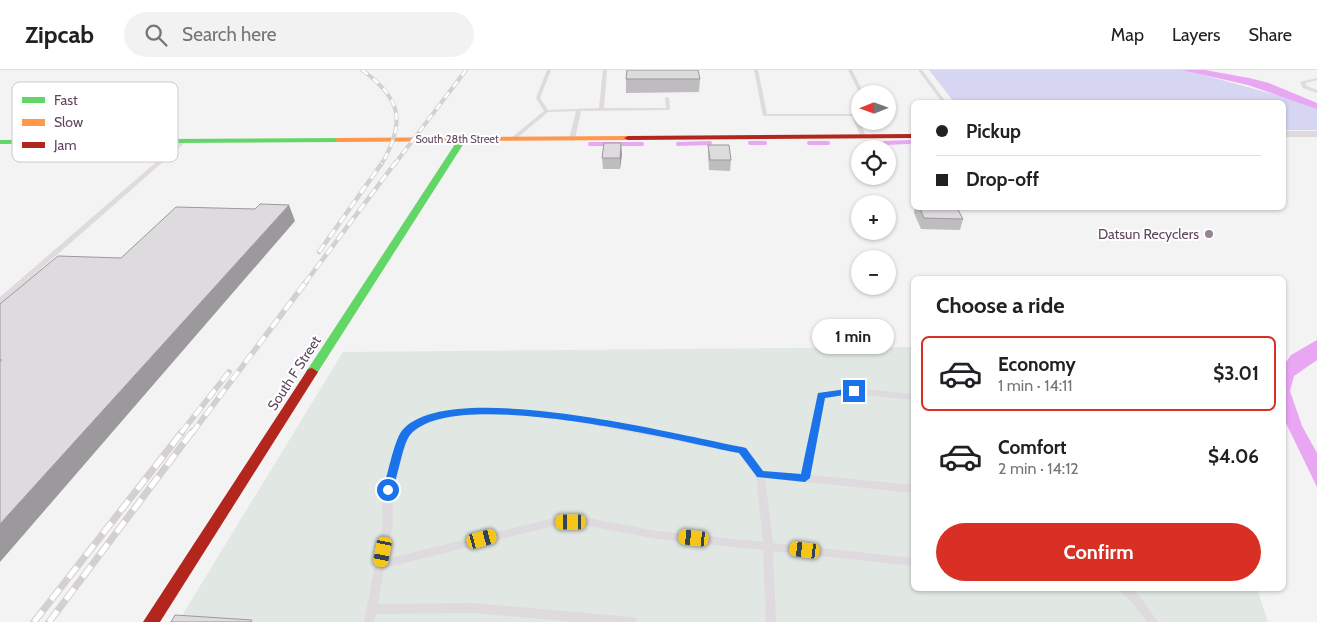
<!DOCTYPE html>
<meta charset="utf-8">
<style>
body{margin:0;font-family:Cabin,sans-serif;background:#f2f2f2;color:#202124;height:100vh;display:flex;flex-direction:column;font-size:19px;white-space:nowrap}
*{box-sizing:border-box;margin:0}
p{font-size:16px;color:#757577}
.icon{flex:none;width:28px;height:28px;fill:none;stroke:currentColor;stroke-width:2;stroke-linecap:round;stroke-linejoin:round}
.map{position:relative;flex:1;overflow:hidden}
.side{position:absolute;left:911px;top:206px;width:375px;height:315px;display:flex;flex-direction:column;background:#fff;border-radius:8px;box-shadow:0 1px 4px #0004}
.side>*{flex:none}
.top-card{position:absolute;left:911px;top:30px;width:375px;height:110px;border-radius:8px;box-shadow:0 1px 4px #0004;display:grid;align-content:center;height:110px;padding:0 25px;background:#fff}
.needle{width:32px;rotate:269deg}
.fabs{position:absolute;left:851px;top:15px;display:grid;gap:10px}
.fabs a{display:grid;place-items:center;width:45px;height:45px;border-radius:50%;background:#fff;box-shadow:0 1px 4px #0004;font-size:25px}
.end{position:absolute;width:22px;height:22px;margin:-11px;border:6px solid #1a73e8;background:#fff;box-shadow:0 0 0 2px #fff}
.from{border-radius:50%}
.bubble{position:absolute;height:35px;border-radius:18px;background:#fff;box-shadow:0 1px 4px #0004;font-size:16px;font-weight:800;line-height:35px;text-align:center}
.car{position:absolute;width:15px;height:30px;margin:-15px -8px;border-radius:6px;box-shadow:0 0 4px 1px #0007;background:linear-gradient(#f5c518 24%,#345 0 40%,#f5c518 0 76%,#345 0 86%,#f5c518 0)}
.top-card b{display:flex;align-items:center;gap:18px;height:48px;font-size:19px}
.top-card b+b{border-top:1px solid #e0e0e0}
.top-card i{width:12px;height:12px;background:#202124}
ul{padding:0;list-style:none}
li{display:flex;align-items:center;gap:15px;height:75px;margin:0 10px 8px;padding:0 15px;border:2px solid transparent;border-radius:8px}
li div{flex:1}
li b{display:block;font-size:19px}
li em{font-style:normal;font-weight:800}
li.active{border-color:#d93025}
li>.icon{width:45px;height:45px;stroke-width:1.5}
h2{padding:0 25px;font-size:22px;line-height:60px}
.cta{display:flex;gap:10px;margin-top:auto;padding:10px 25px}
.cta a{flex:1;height:58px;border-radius:30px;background:#d93025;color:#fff;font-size:20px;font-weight:800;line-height:58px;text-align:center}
header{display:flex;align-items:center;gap:30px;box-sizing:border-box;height:70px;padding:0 25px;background:#fff;border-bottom:1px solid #e0e0e0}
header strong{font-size:24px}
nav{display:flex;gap:28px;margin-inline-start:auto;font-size:18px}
.search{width:350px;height:45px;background:#f2f2f2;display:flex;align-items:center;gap:12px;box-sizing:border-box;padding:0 18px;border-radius:28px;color:#757577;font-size:19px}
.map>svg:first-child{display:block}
</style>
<header>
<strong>Zipcab</strong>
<div class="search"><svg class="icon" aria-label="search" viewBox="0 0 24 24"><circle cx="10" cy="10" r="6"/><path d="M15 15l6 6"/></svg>Search here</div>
<nav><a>Map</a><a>Layers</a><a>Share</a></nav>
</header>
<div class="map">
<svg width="1317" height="552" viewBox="0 0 1317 552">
<rect width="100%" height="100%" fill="#f2f3f2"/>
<polygon fill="#e1e7e3" points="914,277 914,519 1257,519 1268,552 178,552 343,282"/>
<polygon fill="#d6d6f3" points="929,0 1185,0 1317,36 1317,60 1284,60 1284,32 954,32"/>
<g fill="#e9a7f3">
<polygon points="1182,0 1205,0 1249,8 1269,13 1317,33 1317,39 1248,15"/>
<polygon points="1317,270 1317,290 1294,306 1290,321 1302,356 1317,383 1317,417 1284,349 1284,295 1291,285"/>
</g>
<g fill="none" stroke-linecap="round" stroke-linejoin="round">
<g stroke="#e9a7f3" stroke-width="4">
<polyline points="750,73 765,73"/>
<polyline points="809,73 828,73"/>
<polyline points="884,73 909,72"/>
<polyline points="590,74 642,74"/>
<polyline points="678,74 710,73"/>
</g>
<g fill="#dfdade" fill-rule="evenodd">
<polygon points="547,0 551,0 540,28 548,40 599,38 603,0 607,0 604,38 666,38 665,28 667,27 669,28 670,39 668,40 581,41 575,69 572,71 569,69 576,41 548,42 515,70 511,70 511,68 544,41 536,28"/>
<polygon points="754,0 758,0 767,44 853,44 860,40 860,43 857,45 866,66 863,68 860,66 852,46 763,46"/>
<polygon points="848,0 852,0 864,24 860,24"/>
<polygon points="918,0 922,0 946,32 942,32"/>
<polygon points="1317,8 1317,10 1305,13 1307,16 1317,20 1317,23 1303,18 1300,12"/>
<polygon points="183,69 188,70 2,233 0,233 0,227"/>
<path d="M853 318 914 324V330L853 324 825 327 810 405 914 415V423L765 408 773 473 914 488V496L773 481 776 552H766L763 480 657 469 588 456H554L384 498 378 534 473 533 632 547 636 548 637 552H575L473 543 376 544 374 552H364L383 454 382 420 401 364 402 362 424 345 427 344 453 340 510 338 571 345 742 377 745 378 763 401 801 404 818 323ZM510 344 571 351 739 383 756 405 763 472 657 461 588 448H554L386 489 393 454 392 420 409 366 429 350 453 346Z"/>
<polygon points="1119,519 1132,519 1138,524 1158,552 1147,552 1130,530 1120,522"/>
</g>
<rect fill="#dfdade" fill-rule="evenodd" x="1284" y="61" width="33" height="6"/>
<g fill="#63d668" fill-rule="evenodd">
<polygon points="341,68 342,70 338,72 0,74 0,70"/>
<polygon points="459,68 466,70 316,305 308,305 306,302 308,299"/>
</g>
<polygon fill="#ff974d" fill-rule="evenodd" points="628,66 631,66 631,70 338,72 334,70 338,68"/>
<g fill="#b3261e" fill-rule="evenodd">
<polygon points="914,64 914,68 628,70 624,68 628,66"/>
<polygon points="312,298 318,302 160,552 143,552 308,299"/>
</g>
<defs>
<g id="rail-far3">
<path d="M362 0C402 29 406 52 381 95"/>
<polyline points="394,95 466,0"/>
</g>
<g id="rail-far2">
<polyline points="319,182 382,93"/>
<polyline points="305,213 395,93"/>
</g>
<g id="rail-far1">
<polyline points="181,363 229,302"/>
<polyline points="192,363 306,212"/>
</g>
<g id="rail">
<polyline points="34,552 182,362"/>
<polyline points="49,552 192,362"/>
</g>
</defs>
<use href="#rail-far3" stroke="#d3cfd3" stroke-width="4"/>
<use href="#rail-far2" stroke="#d3cfd3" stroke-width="4.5"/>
<use href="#rail-far1" stroke="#d3cfd3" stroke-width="5.5"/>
<use href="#rail" stroke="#d3cfd3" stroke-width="7"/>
<use href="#rail-far3" stroke="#fff" stroke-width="2.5" stroke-dasharray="7" stroke-linecap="butt"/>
<use href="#rail-far2" stroke="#fff" stroke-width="3" stroke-dasharray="9" stroke-linecap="butt"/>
<use href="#rail-far1" stroke="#fff" stroke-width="4" stroke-dasharray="11" stroke-linecap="butt"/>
<use href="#rail" stroke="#fff" stroke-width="5" stroke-dasharray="14" stroke-linecap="butt"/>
</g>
<g fill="#bfbcbf">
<polygon points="626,9 700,9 699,22 626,23"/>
<polygon points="708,75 731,90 730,101 709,100 708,85"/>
<polygon points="622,84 620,99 603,99 602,88"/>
<polygon points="915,138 957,138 963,149 960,160 921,159 914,143"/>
</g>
<g fill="#9b999b">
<polygon points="621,73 622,84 620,99 620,88"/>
<polygon points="289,135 295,151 0,492 0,454"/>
</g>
<g fill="#dedbde" stroke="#9b999b">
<polygon points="627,0 698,0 700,9 626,9"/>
<polygon points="604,73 621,73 620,88 602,88"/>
<polygon points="708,75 729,75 731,90 710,90"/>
<polygon points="260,134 289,135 0,454 0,292 2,290 0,290 0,234 58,186 121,188 176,137 255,139"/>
<polygon points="920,138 957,138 963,149 924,148"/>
<polygon points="175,545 252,550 251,552 171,552"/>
</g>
<path fill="#1a73e8" d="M854 318 857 319V323L825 328 810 408 805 412 757 407 739 383C678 371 452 314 410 365 402 375 398 409 391 423L388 424 383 420C387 407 394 372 401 362 443 305 679 365 742 377L746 378 763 401 801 404 818 323Z"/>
<circle fill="#948392" stroke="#fff" stroke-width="2" cx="1209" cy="164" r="5"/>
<g text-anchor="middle" stroke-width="4" stroke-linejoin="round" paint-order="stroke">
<g font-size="11" fill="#61475e" stroke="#fff">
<text x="457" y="73">South 28th Street</text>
</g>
<g font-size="14" fill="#61475e" stroke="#fff" text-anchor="end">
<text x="1199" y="169">Datsun Recyclers</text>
</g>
<g font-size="14" fill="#61475e" stroke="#fff">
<text transform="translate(294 303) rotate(-57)" y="5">South F Street</text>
</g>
</g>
<rect x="12" y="12" width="166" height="80" rx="8" fill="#fff" stroke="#d0c8cf" stroke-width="1"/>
<rect x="22" y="27" width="23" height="6" fill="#63d668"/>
<rect x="22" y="49" width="23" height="7" fill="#ff974d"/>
<rect x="22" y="72" width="23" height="6" fill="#b3261e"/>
<g font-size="14" fill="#61475e">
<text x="54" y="35">Fast</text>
<text x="54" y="57">Slow</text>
<text x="54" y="80">Jam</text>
</g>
</svg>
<div class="fabs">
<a><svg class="needle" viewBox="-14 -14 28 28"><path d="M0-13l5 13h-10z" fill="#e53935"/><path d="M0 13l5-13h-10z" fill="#757577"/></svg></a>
<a><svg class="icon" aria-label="locate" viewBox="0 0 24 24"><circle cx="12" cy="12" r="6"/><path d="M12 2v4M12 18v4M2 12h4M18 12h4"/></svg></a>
<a>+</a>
<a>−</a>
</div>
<i class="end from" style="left:388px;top:420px"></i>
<i class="end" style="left:854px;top:321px"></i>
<div class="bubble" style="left:812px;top:249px;width:82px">1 min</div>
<i class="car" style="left:571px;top:452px;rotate:270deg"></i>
<i class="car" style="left:694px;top:468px;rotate:276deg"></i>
<i class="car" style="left:482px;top:469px;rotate:75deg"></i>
<i class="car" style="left:805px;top:480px;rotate:277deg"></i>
<i class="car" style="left:383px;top:482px;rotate:191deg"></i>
<div class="top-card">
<b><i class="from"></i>Pickup</b>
<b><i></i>Drop-off</b>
</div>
<section class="side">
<h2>Choose a ride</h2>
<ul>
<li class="active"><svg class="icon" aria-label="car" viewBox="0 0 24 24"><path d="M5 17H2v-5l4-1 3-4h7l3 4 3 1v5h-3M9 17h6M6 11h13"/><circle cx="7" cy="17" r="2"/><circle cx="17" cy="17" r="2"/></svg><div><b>Economy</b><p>1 min · 14:11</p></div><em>$3.01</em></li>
<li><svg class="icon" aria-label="car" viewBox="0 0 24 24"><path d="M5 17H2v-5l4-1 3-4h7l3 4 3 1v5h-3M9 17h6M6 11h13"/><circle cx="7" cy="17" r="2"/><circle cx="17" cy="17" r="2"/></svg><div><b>Comfort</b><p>2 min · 14:12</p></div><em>$4.06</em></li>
</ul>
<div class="cta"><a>Confirm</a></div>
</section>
</div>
